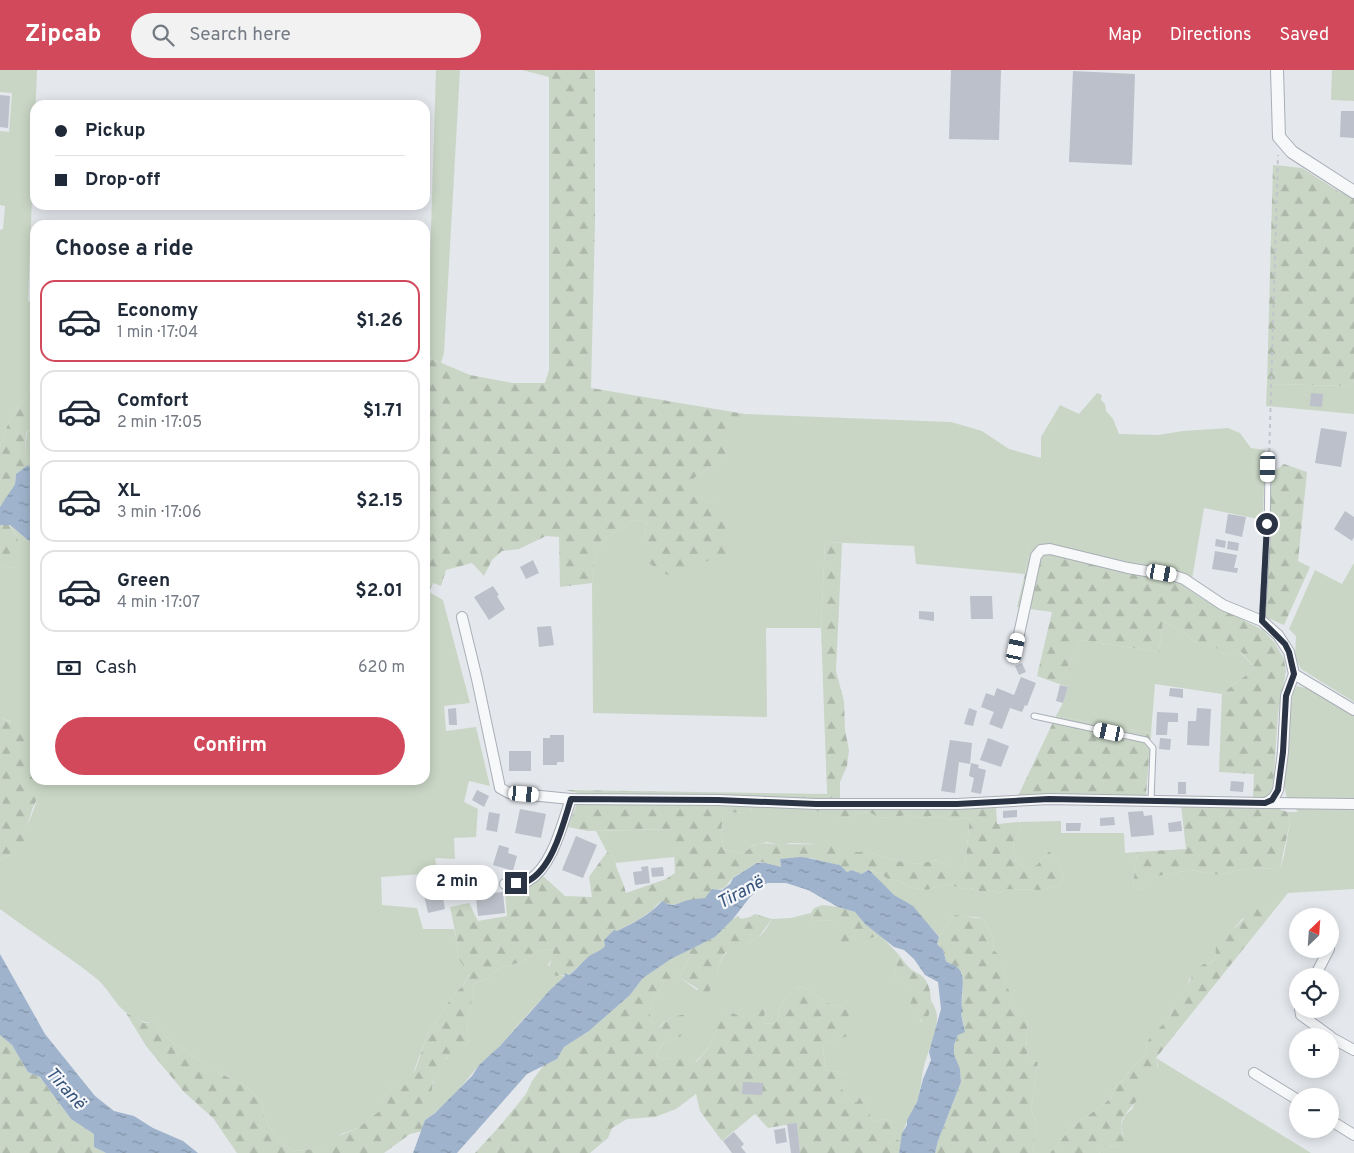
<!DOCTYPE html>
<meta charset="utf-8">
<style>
body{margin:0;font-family:Overpass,sans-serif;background:#f2f2f3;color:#1f2937;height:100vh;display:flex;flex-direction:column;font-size:19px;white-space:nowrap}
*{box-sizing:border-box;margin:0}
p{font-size:16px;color:#747a83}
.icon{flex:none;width:28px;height:28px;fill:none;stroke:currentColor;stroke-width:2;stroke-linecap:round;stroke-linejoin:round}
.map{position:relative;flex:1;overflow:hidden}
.side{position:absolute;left:30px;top:150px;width:400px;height:565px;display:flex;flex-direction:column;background:#fff;border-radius:15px;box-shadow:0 2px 12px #0003}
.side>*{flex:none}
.guide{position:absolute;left:30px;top:30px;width:400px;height:110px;border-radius:15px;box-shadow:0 2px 12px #0003;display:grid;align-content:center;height:110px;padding:0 25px;background:#fff}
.needle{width:32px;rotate:25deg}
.controls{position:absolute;left:1289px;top:838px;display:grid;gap:10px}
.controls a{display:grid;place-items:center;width:50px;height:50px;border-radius:50%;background:#fff;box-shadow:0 2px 12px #0003;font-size:25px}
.end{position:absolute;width:22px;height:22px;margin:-11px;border:6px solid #2b3445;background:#fff;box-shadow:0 0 0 2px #fff}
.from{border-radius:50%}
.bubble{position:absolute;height:35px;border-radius:18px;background:#fff;box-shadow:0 2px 12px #0003;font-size:16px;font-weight:700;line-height:35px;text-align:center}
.car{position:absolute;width:15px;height:30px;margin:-15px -8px;border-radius:6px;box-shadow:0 0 4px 1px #0007;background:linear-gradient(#fff 24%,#345 0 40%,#fff 0 76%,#345 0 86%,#fff 0)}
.guide b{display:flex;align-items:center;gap:18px;height:48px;font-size:19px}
.guide b+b{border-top:1px solid #e0e1e3}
.guide i{width:12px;height:12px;background:#1f2937}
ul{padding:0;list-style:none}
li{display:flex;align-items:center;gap:15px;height:82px;margin:0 10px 8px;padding:0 15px;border:2px solid #e0e1e3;border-radius:15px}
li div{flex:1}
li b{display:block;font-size:19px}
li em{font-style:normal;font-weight:700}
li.on{border-color:#d1495b}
li>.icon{width:45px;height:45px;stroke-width:1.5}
h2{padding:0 25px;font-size:22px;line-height:60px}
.pay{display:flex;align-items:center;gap:12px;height:55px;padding:0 25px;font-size:19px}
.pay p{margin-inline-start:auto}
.button{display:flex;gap:10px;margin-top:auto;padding:10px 25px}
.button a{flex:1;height:58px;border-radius:30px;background:#d1495b;color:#fff;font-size:20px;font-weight:700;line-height:58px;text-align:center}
header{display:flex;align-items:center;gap:30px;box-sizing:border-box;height:70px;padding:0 25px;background:#d1495b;color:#fff}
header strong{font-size:24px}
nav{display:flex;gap:28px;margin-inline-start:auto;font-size:18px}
.search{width:350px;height:45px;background:#f2f2f3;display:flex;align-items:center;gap:12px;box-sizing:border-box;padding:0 18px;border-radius:28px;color:#747a83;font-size:19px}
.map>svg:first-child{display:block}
</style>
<header>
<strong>Zipcab</strong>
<div class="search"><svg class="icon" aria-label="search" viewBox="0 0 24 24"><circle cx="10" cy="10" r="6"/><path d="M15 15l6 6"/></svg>Search here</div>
<nav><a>Map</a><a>Directions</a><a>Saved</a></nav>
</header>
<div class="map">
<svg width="1354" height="1083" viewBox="0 0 1354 1083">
<defs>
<pattern id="forest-firs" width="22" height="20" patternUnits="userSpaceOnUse" patternTransform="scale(1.25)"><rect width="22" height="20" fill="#c9d6c5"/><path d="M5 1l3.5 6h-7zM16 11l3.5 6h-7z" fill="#adb8ab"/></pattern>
<pattern id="water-ripples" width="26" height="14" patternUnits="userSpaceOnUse" patternTransform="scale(1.25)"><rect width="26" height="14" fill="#9fb4cc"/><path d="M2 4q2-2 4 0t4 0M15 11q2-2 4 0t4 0" fill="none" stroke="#8293a7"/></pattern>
</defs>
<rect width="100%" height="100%" fill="#e4e7ec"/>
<g fill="#c9d6c5">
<polygon points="0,0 37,0 28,231 35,233 35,310 8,354 0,376 0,160 3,159 5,136 0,135 0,61 9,62 12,23 0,22"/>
<polygon points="436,0 460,0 444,283 441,293 427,286"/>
<polygon points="1332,0 1354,0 1354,31 1331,30"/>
<polygon points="1354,311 1354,344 1266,336 1267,314 1350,316"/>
<polygon points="1097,323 1102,325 1101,330 1105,334 1106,341 1113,349 1119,364 1158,365 1183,361 1228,358 1240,363 1251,378 1265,380 1263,450 1204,438 1190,521 1179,513 1110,498 1029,476 1025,504 916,494 914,476 825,472 821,558 766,558 767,647 593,643 592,513 596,481 607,467 636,450 647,452 644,468 668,506 697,494 715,434 694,426 694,408 725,388 731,359 745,344 951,352 982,361 1009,379 1041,388 1041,367 1060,335 1079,344"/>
<polygon points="35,354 35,403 28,395 25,383 27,362"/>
<polygon points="10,455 28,470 35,473 35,662 0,647 0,496 14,498 17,466"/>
<polygon points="1354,493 1354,632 1301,599 1295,587 1296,566 1289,559 1315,500 1342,514"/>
<path d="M429 522 443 530 470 633 444 636 446 661 476 657 490 716 469 711 464 732 478 739 476 767 454 768 455 789 435 788 438 803 381 807 382 835 417 838 423 859H454L458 876 457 886 469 904 463 916 454 924 427 965 411 1009 406 1015C403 1015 397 1015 394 1016 386 1020 380 1033 382 1040L358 1058 341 1064 326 1078 294 1081 283 1075 272 1062 263 1043 262 1032 248 1018 216 1001 169 970 156 953C144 953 138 951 128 944 115 935 109 919 97 909 66 884 32 863 0 839V790L15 783C24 762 40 731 41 710H425V523Z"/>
<polygon points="1163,551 1185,564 1196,573 1211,573 1224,585 1240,582 1255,598 1222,624 1155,614 1151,663 1056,646 1063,633 1068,617 1059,614 1081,570 1159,582"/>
<path d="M1297 616 1310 619 1354 646V819L1288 823 1268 848 1263 839 1242 849 1215 881V889L1190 908 1185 920 1172 935 1171 943 1168 949 1146 974 1147 982 1138 992 1132 997 1124 1009 1115 1018 1111 1027 1104 1034 1073 1056 1050 1083H1034L1033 1077 1037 1056 1031 1039 1038 992 1028 989 1026 967 1028 951 1019 940 1005 913 1006 906 993 881 994 869 983 848 955 845 939 867C920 841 889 826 869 800L879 803 888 809 900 811 909 817 926 820 947 814 963 819 970 818 980 822 992 820 999 823 1008 819 1041 820 1058 816 1064 806 1056 788 1049 781 1037 795 1026 799 1016 792 1013 772 1020 761 1019 752 1061 751V763H1124L1125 783 1137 782 1133 817 1140 819 1152 807 1190 800 1220 805 1243 799 1280 798 1284 786 1290 752 1287 742H1298L1287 728 1283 711 1290 640 1293 623Z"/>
<polygon points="749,737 815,738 837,747 852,748 859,742 871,743 878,747 891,748 906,745 919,748 934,746 953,750 970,747 965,797 952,797 937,790 917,794 902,792 867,782 841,782 817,774 791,773 781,775 767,772 754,775 742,784 724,779 721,763 723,743 749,742 752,740"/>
<polygon points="674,759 674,787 615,793 614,787 607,782 596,761"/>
<path d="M811 843 813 851 821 850 833 851 846 874 853 869 855 862 863 859 870 869 880 865 899 885 894 907 915 919 910 936 917 942 921 952 928 948 931 930C934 936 937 941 937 948 937 964 928 980 924 996 921 1009 921 1021 916 1034 910 1047 902 1058 901 1072L895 1068 891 1051 884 1049 873 1052C868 1043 868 1034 861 1026L857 1032H851L842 1019 845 1003 826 1000 823 977 826 973 838 969 847 939C830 935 816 928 803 916 786 923 780 931 778 949L772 954 764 953 765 939 743 948 731 942 721 944C715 967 713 975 695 992L672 988 661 990 656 983 664 972 682 966 672 947 658 957 650 951C649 927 656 922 673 907L671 889 688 880 690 886 679 907 697 920 718 903C720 875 739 881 757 868 764 864 768 856 772 849L791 848Z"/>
<path d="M553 879 554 885 548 895 557 906H565C542 927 522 950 502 974 495 982 486 988 479 995 463 1015 446 1035 425 1050 431 1029 431 1004 447 988 452 981 462 977 469 972 464 953 473 932 474 914L488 908 497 899 521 892 537 882Z"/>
<polygon points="1156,988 1311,1083 1099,1083 1106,1077 1118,1076 1123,1065 1121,1055 1125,1045 1132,1039 1143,1015 1158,996"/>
</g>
<g fill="url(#forest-firs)">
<polygon points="522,0 595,0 595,150 591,318 745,344 732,360 725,388 694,408 694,426 715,434 727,456 728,483 669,506 645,491 644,468 647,452 636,450 607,467 596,481 592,513 560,517 559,467 546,466 519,479 502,481 492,490 484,506 472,493 446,500 441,516 433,513 429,522 425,523 425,286 470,305 512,313 545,313 549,300 549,7"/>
<polygon points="1273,95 1302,98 1338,121 1354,128 1354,311 1350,316 1267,314"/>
<polygon points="35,310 35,354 26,362 25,383 28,395 16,404 15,414 0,437 0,376 8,354"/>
<polygon points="1284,394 1307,402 1298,491 1310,497 1284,555 1265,547 1272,403"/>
<polygon points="0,455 9,455 17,466 20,487 14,498 0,496"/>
<polygon points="825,472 842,473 836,601 844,631 845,660 849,680 847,696 840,712 840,731 581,724 566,720 827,724 821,558"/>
<polygon points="1029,475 1052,483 1179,513 1203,529 1263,560 1275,573 1284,589 1286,601 1278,643 1274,705 1272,720 1268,727 1253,728 1254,704 1219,702 1222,624 1255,598 1241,582 1224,585 1211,573 1196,573 1185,564 1163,551 1159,582 1081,570 1059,614 1037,606 1052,542 1017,537 1025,504"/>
<polygon points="1056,646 1151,663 1146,725 1018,726"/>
<polygon points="0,647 10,652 19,651 35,662 35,710 41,710 40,724 33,737 27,756 33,766 15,783 0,790"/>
<path d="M580 731 717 733 749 737 752 740 749 742 723 743 721 763 724 779 742 784C746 781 751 777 755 775 766 771 773 775 783 774 799 774 814 775 830 773L841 782H867L902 792 917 794 937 790 952 797H965L970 747 953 750 934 746 919 748 906 745 891 748 878 747 871 743 859 742 852 748 837 747 813 740 815 738H996L997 754 1019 752 1020 761 1013 772 1016 792 1026 799 1037 795 1049 781 1056 788 1064 806 1058 816 1041 820 1008 819 999 823 992 820 980 822 971 818 963 819 947 814 926 820 909 817 900 811 888 809 879 803 869 800 861 804 852 800 847 802 840 795 827 793 812 788 780 789 781 797C774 796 765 791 758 793 756 794 737 805 734 807 724 815 730 820 712 819L706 828C689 830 677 839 661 831L651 841 638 850 617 861 601 881 594 883 586 889 569 905 557 906 549 903C548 894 554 888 553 879L537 882 521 892 497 899 488 908 474 914C473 932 464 954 469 972L446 988 433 1012 430 1032 422 1061 410 1064 384 1083H237L213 1048 184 1022 146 976 126 943 144 953H156L169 970 216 1001 248 1018 262 1032 263 1043 272 1062 283 1075 294 1081 325 1078 331 1069 358 1058 381 1040C380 1033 386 1020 394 1016 397 1014 403 1015 406 1015L416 998 427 965 454 924 463 916 469 905 457 886 458 876 450 837 469 833 478 851 507 846 505 822 526 817 543 806 565 826 592 827 589 807 607 782 614 787C616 800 623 810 626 823L666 809 675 803 673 759 588 761 568 757 576 736Z"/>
<polygon points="1181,735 1277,738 1287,742 1290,752 1280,798 1243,799 1220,805 1190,800 1152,807 1140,819 1133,817 1137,782 1186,779"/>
<polygon points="822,835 838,837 855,842 865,854 880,865 869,869 863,859 855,862 853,869 840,881 830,869 836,857 833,851 821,850 813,851 811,843 814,838"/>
<path d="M1253 839H1263L1268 848 1156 988C1159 1002 1157 1009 1143 1015 1144 1031 1122 1040 1121 1055 1121 1060 1123 1067 1124 1072L1118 1076 1106 1077 1099 1083H1050L1073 1056 1104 1034 1111 1027 1115 1018 1124 1009 1132 997 1138 992 1147 982 1146 974 1150 968 1168 949 1171 943 1172 935 1185 919 1196 899 1204 894H1209L1215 889 1216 873 1223 860 1235 858Z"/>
<path d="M755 844 772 849 758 868 748 873 744 884 731 885 726 882C718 891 720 895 717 905 714 912 711 918 708 925L679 907 690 886 688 880 715 867 733 849 738 846 741 849 750 847Z"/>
<path d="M955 845C965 845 974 849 983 848L994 869 993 880 1002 887 1000 894 1006 906 1005 913 1019 939 1028 951 1026 967 1028 989 1038 992 1031 1039 1037 1056 1033 1077 1034 1083H935L938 1071 961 1012 960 999 954 984V975L958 965 964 955 961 944 963 917 962 903 946 891 943 880 937 874 939 867Z"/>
<path d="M899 885C903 890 907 896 912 900 915 903 919 903 922 906 935 919 931 939 926 955 918 950 918 942 910 936L914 919 894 907Z"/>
<path d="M671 889 674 907C656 922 649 927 650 951L659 957 672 947 686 944 688 955 682 966 664 972 656 983 661 990 687 985 696 992C713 975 715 967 720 944L731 942 743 948 750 940 765 939 764 953 772 954 778 949C780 931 786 923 803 916 816 928 830 935 847 939L854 964 826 973 823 978 826 1000 846 1003 842 1019 851 1032H857L861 1025C868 1034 868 1042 873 1052L884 1049 891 1051 895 1068 901 1072 899 1083H800L797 1053 768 1058 755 1044 722 1071 700 1041 696 1024 676 1039 655 1047 627 1049 612 1058 608 1068 590 1083H475L499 1057 526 1024 532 1011 544 995 557 989 564 977 589 961 630 925 643 908Z"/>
<polygon points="0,965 12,975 28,1002 40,1007 71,1049 94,1064 94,1077 106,1083 0,1083"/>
</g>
<g fill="url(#water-ripples)">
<polygon points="28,395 35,403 35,473 28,470 10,455 0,455 0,437 15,414 16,404"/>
<path d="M800 787C814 788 826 793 840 795L847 802 852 800 861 804 869 800 894 825 913 836 939 867 937 874 943 880 946 891C949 894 954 894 957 897 969 907 958 928 963 941L961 944 965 962 958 965 954 975V984L960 999 961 1012 938 1071 935 1083H899L902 1063 907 1055V1050L917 1032 923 1009 931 990 929 982 941 939 938 912 925 905 914 889 904 880 894 877 865 854 855 842 838 837 808 820 786 813H767L750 827 733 849 715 867 671 889 643 908 630 925 589 961 564 977 557 989 527 1004 457 1083H413L425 1050 435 1043 472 1006 479 995 500 976 549 921 565 906 564 903 569 905C576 900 581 893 588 887 594 882 600 882 605 876L604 870 614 860 617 861C633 853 650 845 662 831 673 837 674 835 685 831 690 829 699 829 705 828L712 819 722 820 730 814 733 808 757 793H766L781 797 780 789Z"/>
<polygon points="0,884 45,964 95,1026 114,1041 134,1046 153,1058 183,1071 198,1083 106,1083 94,1077 94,1064 71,1049 40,1007 28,1002 12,975 0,965"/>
</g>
<g fill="#bbc0ca">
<polygon points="951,0 1001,0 999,70 949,69"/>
<polygon points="1073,1 1135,4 1132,95 1069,92"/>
<polygon points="0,25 10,26 8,58 0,57"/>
<polygon points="1341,41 1354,41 1354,68 1340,67"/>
<polygon points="1311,323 1323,324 1322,337 1310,336"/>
<polygon points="1321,358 1347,362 1341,397 1315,393"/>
<polygon points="1345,441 1354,447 1354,467 1352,471 1334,459"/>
<polygon points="1228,444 1246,447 1242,467 1225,463"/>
<polygon points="1216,469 1226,471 1225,478 1215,476"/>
<polygon points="1228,471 1239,473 1238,481 1227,479"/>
<polygon points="1215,481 1237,485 1234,498 1238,498 1237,503 1212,499"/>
<polygon points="533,490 539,503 526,509 520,497"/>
<polygon points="493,516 499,525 497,526 505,539 489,550 474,527"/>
<polygon points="970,526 992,526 993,549 971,549"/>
<polygon points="919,541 934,542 934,551 919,549"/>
<polygon points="551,556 554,575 539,577 537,557"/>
<polygon points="1022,593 1026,602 1019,605 1015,596"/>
<polygon points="1021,607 1036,613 1027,636 1025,635 1022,642 1010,638 1002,659 989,654 994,642 981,637 986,623 994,626 997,618 1014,625"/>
<polygon points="1060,615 1068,617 1063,633 1056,631"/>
<polygon points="1170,618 1183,619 1183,628 1169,626"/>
<polygon points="456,638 457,655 449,655 448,639"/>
<polygon points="969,638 977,641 973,656 964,654"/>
<polygon points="1197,638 1211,639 1209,676 1187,675 1188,651 1196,651"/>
<polygon points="1157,642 1178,643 1178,652 1168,652 1167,665 1156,665"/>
<polygon points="550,665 564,665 564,692 557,692 557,695 543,695 543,668 550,668"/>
<polygon points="988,668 1009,676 1001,697 980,690"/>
<polygon points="1160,668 1171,669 1170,680 1159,679"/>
<polygon points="950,670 972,673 970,694 959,692 955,723 941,721"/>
<rect x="509" y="681" width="22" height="20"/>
<polygon points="971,693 979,695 978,698 986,700 981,724 971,722 974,708 969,706"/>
<polygon points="1231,711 1244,712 1243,722 1230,721"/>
<rect x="1178" y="712" width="8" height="12"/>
<polygon points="477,720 489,726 484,737 472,730"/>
<polygon points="520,739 546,744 541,768 515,763"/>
<polygon points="1017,740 1017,747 1003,748 1003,741"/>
<polygon points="1143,741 1144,746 1152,745 1154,765 1131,767 1128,742"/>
<polygon points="489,742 500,744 497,762 486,760"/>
<polygon points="1114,747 1115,755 1100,756 1100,748"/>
<polygon points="1181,751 1182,761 1169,762 1168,753"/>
<polygon points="1066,753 1081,753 1080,761 1066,761"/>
<polygon points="576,766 597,775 583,808 562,800"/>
<polygon points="499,775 509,778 508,783 517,786 513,801 493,795"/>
<polygon points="648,796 650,813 635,815 633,802 642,801 641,797"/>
<polygon points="663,797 664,806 652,807 651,798"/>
<rect x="427" y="807" width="14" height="13"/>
<polygon points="491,818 492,823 503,822 505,843 478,846 475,819"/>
<polygon points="442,822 445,839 428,843 424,825"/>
<polygon points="743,1012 763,1013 762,1025 742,1024"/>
<polygon points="797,1053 800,1083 791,1083 787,1054"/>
<polygon points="785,1058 787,1072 776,1074 774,1060"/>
<polygon points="734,1062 744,1074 741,1077 746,1083 732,1083 723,1071"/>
</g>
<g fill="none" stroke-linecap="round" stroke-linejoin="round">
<defs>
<g id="service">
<polyline points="1262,551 1267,473 1268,397"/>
<polyline points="1034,646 1146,670 1153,678 1151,730"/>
</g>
<g id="minor">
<path d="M462 547 477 609 499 713 500 718 509 723 571 729 718 730 816 734H957L1049 729 1265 733C1272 730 1275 727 1278 720L1283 682 1286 626 1294 604 1289 582 1278 565 1262 551 1223 535 1184 509 1175 506 1128 498 1050 479 1041 480 1036 486 1016 578"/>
<polyline points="1294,604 1354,640"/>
<polyline points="1265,733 1354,734"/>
<path d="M505 814C512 814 523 814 528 811 553 796 562 754 571 729"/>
<polyline points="1315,906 1329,879"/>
<polyline points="1300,939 1301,945 1330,966"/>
<polyline points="1330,967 1354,980"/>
<polyline points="1254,1003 1298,1030"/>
<polyline points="1330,1050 1354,1065"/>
</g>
<polyline id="tertiary" points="1277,0 1279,67 1292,82 1354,122"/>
</defs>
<use href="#service" stroke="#a9aeb7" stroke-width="7"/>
<use href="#minor" stroke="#a9aeb7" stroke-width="12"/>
<use href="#tertiary" stroke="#a9aeb7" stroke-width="14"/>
<polyline stroke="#c2c5cb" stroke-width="2" stroke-dasharray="4 4" stroke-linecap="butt" points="1269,390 1278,85"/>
<use href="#service" stroke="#f7f8fa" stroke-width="5"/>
<use href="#minor" stroke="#f7f8fa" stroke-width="10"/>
<use href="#tertiary" stroke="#f7f8fa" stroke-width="12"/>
</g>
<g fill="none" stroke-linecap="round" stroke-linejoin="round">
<path stroke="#2b3445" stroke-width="6" d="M516 813C520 813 525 813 528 811 553 798 563 754 571 729L718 730 816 734H957L1049 729 1265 733 1272 730 1278 720 1283 682 1286 626 1294 604 1289 582 1285 574 1262 551 1267 454"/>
</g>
<g text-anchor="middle" stroke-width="4.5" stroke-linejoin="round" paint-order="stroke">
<g font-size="18" font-style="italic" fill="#34527a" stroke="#f4f6f9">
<text transform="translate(740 822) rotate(-28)" y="6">Tiranë</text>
<text transform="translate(66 1018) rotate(48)" y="6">Tiranë</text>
</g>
</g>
</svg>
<div class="controls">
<a><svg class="needle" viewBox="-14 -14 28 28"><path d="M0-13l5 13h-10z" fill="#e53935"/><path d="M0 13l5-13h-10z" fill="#747a83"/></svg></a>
<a><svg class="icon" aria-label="locate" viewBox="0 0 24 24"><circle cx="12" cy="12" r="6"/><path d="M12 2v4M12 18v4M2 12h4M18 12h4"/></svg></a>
<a>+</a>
<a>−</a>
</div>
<i class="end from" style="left:1267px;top:454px"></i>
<i class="end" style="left:516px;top:813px"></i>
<div class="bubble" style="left:416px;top:795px;width:82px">2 min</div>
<i class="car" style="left:1268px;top:397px;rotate:181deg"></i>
<i class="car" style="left:1162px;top:503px;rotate:100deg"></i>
<i class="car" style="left:1016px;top:578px;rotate:12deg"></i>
<i class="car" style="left:1109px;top:662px;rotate:282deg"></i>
<i class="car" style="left:524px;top:724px;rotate:95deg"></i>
<div class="guide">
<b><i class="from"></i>Pickup</b>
<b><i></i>Drop-off</b>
</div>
<section class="side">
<h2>Choose a ride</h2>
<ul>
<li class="on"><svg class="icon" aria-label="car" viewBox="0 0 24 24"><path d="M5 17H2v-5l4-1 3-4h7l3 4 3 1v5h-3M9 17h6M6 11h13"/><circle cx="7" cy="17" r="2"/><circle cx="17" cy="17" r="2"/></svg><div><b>Economy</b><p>1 min · 17:04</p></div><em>$1.26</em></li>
<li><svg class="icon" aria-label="car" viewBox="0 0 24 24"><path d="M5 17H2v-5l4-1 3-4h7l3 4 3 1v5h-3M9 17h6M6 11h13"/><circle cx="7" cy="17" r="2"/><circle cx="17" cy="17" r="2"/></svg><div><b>Comfort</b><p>2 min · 17:05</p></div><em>$1.71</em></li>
<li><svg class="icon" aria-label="car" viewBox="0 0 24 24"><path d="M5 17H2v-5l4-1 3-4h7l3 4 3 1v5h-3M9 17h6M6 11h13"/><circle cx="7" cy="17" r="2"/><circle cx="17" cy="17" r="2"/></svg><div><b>XL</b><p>3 min · 17:06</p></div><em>$2.15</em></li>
<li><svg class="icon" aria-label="car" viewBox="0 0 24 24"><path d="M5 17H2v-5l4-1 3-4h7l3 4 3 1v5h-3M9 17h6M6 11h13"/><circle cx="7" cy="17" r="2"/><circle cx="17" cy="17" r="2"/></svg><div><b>Green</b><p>4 min · 17:07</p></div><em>$2.01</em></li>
</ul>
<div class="pay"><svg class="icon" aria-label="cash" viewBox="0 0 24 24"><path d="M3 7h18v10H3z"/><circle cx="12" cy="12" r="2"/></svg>Cash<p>620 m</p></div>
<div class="button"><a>Confirm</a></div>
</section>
</div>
